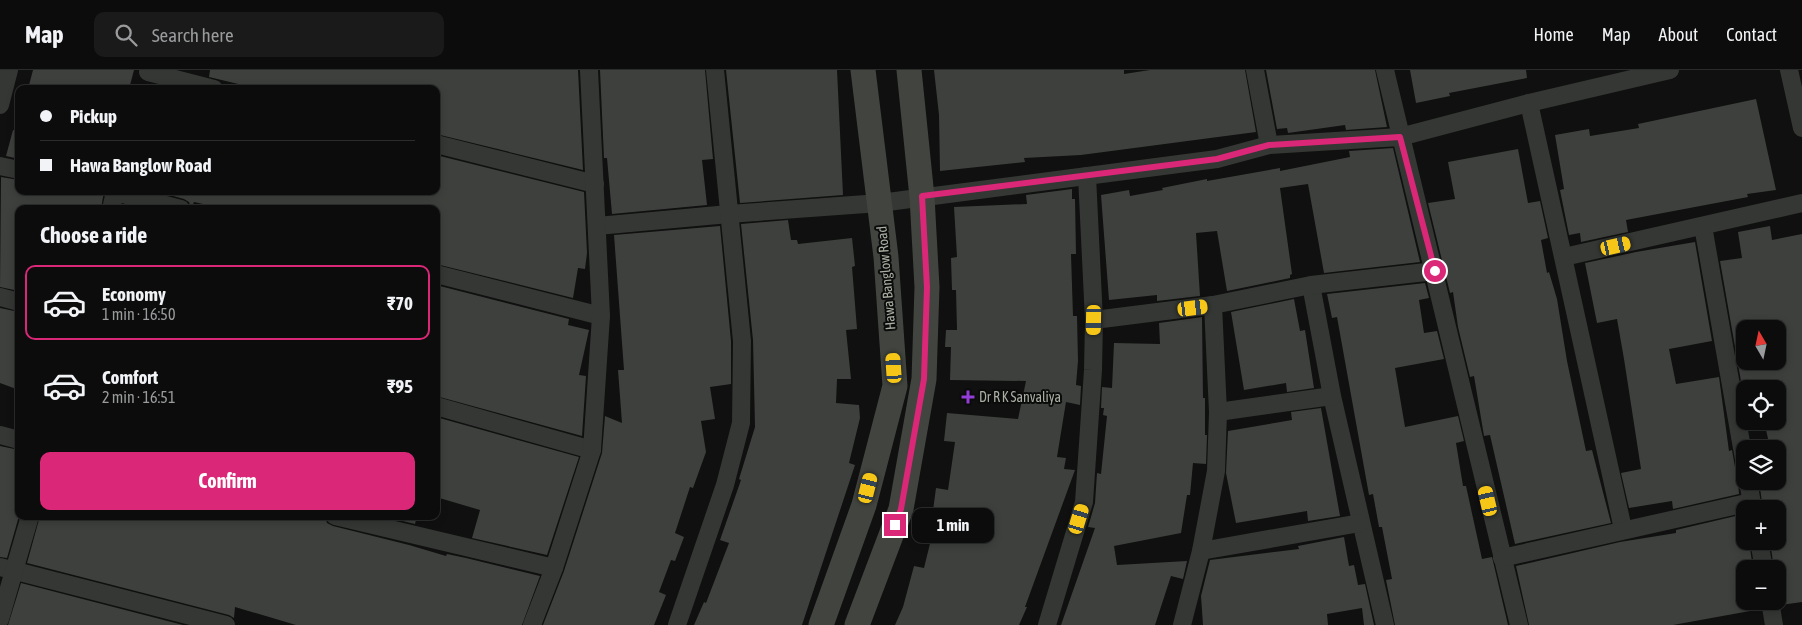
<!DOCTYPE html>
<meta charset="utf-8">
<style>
body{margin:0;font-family:"Asap Condensed",sans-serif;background:#191a19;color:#f1f3f6;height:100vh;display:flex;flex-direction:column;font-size:19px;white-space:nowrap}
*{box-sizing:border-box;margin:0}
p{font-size:16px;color:#9a9b9d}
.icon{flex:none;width:28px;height:28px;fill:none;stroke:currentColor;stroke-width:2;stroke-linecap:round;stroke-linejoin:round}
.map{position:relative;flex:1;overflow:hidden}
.details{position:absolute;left:15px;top:135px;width:425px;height:315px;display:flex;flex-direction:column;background:#0b0c0b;border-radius:10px;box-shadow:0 2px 8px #0003,0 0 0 1px #2b2c2c}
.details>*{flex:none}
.guide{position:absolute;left:15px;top:15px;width:425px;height:110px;border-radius:10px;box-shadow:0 2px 8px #0003,0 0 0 1px #2b2c2c;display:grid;align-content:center;height:110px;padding:0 25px;background:#0b0c0b}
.needle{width:32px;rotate:351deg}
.fabs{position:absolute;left:1736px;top:250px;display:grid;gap:10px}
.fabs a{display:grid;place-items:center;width:50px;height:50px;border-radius:10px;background:#0b0c0b;box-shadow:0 2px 8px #0003,0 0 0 1px #2b2c2c;font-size:25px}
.end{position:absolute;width:22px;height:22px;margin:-11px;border:6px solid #db2777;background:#fff;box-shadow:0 0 0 2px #fff}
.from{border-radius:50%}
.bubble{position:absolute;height:35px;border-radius:10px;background:#0b0c0b;box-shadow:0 2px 8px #0003,0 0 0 1px #2b2c2c;font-size:16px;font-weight:700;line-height:35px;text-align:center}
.car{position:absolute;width:15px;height:30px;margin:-15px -8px;border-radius:6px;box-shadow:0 0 4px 1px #0007;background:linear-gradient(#f5c518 24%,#345 0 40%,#f5c518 0 76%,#345 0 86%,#f5c518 0)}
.guide b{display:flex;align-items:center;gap:18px;height:48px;font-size:19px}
.guide b+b{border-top:1px solid #2b2c2c}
.guide i{width:12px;height:12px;background:#f1f3f6}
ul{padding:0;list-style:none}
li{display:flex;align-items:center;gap:15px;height:75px;margin:0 10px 8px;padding:0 15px;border:2px solid transparent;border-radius:10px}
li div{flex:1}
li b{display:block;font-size:19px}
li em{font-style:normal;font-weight:700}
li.active{border-color:#db2777}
li>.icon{width:45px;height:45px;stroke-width:1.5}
h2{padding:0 25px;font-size:22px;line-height:60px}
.button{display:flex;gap:10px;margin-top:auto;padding:10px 25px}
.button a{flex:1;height:58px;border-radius:10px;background:#db2777;color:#fff;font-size:20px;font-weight:700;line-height:58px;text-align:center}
header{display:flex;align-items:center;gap:30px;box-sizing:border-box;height:70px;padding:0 25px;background:#0b0c0b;border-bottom:1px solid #2b2c2c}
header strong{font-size:24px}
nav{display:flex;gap:28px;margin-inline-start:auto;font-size:18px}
.search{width:350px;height:45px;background:#191a19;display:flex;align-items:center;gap:12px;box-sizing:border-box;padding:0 18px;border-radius:10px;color:#9a9b9d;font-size:19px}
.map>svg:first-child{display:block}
</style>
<header>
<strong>Map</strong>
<div class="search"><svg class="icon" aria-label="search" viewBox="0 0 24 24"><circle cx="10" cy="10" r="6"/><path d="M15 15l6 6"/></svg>Search here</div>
<nav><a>Home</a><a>Map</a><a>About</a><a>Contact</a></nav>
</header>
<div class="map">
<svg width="1802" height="555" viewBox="0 0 1802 555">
<rect width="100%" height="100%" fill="#0f100f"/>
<g fill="#3d403c" fill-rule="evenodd">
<polygon points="33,0 134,0 129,19 28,19"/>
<polygon points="210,0 578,0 583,100 436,64 436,19 259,19 209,7"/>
<polygon points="600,0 705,0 713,89 702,90 707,135 612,144 607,88 604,88"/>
<polygon points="726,0 837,0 843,125 740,133"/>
<polygon points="934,0 1124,0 1124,4 1150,0 1245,0 1256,62 1081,85 1024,88 1025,92 940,101 939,45"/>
<polygon points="1266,0 1375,0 1387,57 1346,60 1345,55 1288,63 1287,58 1277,59"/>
<polygon points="1410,0 1526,0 1527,8 1449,23 1450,26 1416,33"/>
<polygon points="1756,29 1776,120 1747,124 1748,127 1626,150 1628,162 1581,172 1580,163 1569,165 1560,120 1564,119 1555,65 1589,59 1590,66 1639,58 1638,54"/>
<polygon points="13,60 19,61 19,89 6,86"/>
<polygon points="1393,78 1420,192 1324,203 1308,114 1280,118 1292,204 1290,205 1290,208 1227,221 1217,161 1196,163 1200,226 1157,231 1157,225 1109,230 1101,125 1129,120 1130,126 1163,120 1162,118 1207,109 1207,111 1280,98 1280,101 1350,87 1349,81"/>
<polygon points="1518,79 1528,133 1540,131 1548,168 1541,170 1547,203 1549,202 1557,229 1567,291 1586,381 1592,380 1611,453 1515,474 1490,365 1484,366 1474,306 1470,307 1458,257 1453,222 1450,223 1428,133 1455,129 1448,92"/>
<polygon points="436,85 584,122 587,183 585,199 578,198 573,228 436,194 436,139 225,139 194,132 191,139 189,132 184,129 155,121 436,121"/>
<polygon points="1,107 19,110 19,121 104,121 101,139 19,139 19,221 0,217"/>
<polygon points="1072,119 1072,129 1075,129 1076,184 1071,184 1073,246 1077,246 1078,291 1076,315 1081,316 1080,335 1066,332 1057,387 1066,388 1064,399 1075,400 1025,537 1027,537 1019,555 895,555 903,537 914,496 924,498 936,449 932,448 936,418 948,420 955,372 944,371 947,343 1018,349 1026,311 950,310 951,277 945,277 946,260 957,260 956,220 952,220 951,188 957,187 954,137 1027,134 1026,125"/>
<polygon points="788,150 791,170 797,170 798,174 852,168 855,196 852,197 857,259 846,260 851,309 837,309 836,333 859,335 860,348 849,393 855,395 802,555 694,555 704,532 706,533 729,473 720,470 741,410 739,409 755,357 753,270 741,154"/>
<polygon points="720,156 731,271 731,314 710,317 715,349 701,351 706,382 693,418 690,417 675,463 684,467 675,491 671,490 659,522 666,525 654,555 543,555 564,501 602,383 605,346 622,353 618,300 624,300 614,165"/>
<path d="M1770 156 1772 170 1802 164V532L1781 535 1778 524V499H1774L1770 471H1778V439H1763L1759 411H1778V379H1753L1752 376 1769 373 1764 351H1778V319H1745V334L1720 191 1742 188 1738 162ZM1745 259H1778V291H1745Z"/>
<polygon points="1695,172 1712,271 1669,279 1676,314 1719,307 1729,381 1732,380 1735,397 1740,404 1738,412 1739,424 1673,439 1672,431 1629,438 1621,403 1641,399 1624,289 1617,249 1597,253 1585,193 1636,182"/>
<polygon points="1425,213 1429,228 1419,230 1424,263 1437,261 1444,289 1395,298 1405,357 1458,346 1464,371 1456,373 1463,416 1466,416 1482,489 1492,487 1508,555 1395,555 1386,510 1392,509 1382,457 1379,457 1373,424 1369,425 1337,247 1332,248 1327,224"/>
<polygon points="436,215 569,249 568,255 589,260 579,305 586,306 582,366 436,326"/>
<polygon points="1294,229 1300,261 1305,260 1314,318 1287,322 1286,313 1244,320 1231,242"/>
<polygon points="0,238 19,242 19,320 0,313"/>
<polygon points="1202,247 1203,328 1205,328 1205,365 1207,365 1206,394 1193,393 1190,425 1187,425 1181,463 1114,476 1117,495 1187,491 1183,509 1171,506 1155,555 1061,555 1095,458 1088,457 1095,433 1097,403 1101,404 1107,346 1103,345 1104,338 1101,338 1102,317 1112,318 1114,273 1160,274 1159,253"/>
<polygon points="1321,338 1340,446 1308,451 1307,441 1236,453 1226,403 1228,361 1292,350 1291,342"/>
<polygon points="436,347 579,387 547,485 472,468 480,440 436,427"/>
<polygon points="0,376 19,380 19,446 7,488 0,487"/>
<polygon points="1744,444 1745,471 1749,471 1753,499 1745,499 1745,531 1760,531 1761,539 1673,555 1529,555 1516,496 1620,472 1676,463 1676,460"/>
<polygon points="40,446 325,446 327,453 333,456 409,475 446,486 447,484 466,488 540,506 522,555 296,555 235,537 234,548 229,545 27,493"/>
<polygon points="382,446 417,446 415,454"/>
<polygon points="1344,467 1349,496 1354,495 1358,515 1365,514 1374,555 1364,555 1362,538 1327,544 1328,555 1203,555 1201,526 1210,490 1299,479 1298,476"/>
<polygon points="21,513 183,555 8,555"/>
</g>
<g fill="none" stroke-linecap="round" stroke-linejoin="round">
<g stroke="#343733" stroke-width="18">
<polyline points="1255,0 1269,75"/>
<polyline points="1385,0 1519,555"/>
<polyline points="1789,0 1802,58"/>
<polyline points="148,2 214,19"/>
<polyline points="1529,33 1623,459"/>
<polyline points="0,35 9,0"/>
<polyline points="436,74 595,114"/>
<polyline points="0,96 19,100"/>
<polyline points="111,139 115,122 181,139"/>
<polyline points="597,156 729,144 880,133 1217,89 1269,75 1400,67 1529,33 1670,0"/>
<polyline points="1703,156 1745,395"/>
<polyline points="1564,187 1802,133"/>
<polyline points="436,204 601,246 589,0"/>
<polyline points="1311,215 1332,326 1385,555"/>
<polyline points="0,227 19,232"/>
<polyline points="1094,250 1213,235 1311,215 1435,201"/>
<polyline points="436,336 592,380"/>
<polyline points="1218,342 1332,326"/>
<polyline points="0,365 19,370"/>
<polyline points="1748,411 1753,439"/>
<polyline points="335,446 554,498"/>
<polyline points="1759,471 1764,499"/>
<polyline points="1201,481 1360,453"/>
<polyline points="1502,488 1751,432"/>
<polyline points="0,497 226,555"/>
<polyline points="1770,531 1774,555"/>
<polyline points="0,549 30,446"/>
<polyline points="532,555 554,498 592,380 601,246"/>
<polyline points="677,555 725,415 741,353 742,271 715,0"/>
<polyline points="1047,555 1084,432 1093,300 1094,250 1087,106"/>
<polyline points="1182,555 1201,481 1216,401 1218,342 1213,235"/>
</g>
<g stroke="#41443f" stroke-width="25">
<polyline points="821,555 864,435 895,316 886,187 863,0"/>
<polyline points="857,555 901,439 924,309 927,217 922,127 909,0"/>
</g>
</g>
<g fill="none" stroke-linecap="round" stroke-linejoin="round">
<polyline stroke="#db2777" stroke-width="6" points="895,455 901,439 924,309 927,217 922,126 1217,89 1269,75 1400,67 1435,201"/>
</g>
<path fill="#933ed9" stroke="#0a0b0a" stroke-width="2" d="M965.5 319.5h5v5h5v5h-5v5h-5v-5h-5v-5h5z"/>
<g text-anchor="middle" stroke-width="4" stroke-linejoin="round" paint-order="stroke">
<g font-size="14" fill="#a8afa2" stroke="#0a0b0a">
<text transform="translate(886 208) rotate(-95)" y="5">Hawa Banglow Road</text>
</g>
<g font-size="14" fill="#a8afa2" stroke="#0a0b0a" text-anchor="start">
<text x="979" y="332">Dr R K Sanvaliya</text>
</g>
</g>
</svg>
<div class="fabs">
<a><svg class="needle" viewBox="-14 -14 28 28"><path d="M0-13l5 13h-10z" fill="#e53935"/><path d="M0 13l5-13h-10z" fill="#9a9b9d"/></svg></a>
<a><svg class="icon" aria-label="locate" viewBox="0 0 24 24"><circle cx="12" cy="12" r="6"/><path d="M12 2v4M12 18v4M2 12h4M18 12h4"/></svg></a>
<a><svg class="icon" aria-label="layers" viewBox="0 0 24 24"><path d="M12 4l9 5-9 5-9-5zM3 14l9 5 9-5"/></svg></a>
<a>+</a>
<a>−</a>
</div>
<i class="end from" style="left:1435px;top:201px"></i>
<i class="end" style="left:895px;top:455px"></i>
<div class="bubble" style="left:912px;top:438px;width:82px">1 min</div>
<i class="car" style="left:1616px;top:176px;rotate:77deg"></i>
<i class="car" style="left:1193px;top:238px;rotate:83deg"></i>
<i class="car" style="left:1094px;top:250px;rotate:181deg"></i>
<i class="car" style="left:894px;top:298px;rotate:356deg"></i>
<i class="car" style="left:868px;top:418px;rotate:14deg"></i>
<i class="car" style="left:1488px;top:431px;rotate:347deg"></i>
<i class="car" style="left:1079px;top:449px;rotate:17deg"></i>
<div class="guide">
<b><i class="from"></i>Pickup</b>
<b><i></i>Hawa Banglow Road</b>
</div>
<section class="details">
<h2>Choose a ride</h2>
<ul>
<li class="active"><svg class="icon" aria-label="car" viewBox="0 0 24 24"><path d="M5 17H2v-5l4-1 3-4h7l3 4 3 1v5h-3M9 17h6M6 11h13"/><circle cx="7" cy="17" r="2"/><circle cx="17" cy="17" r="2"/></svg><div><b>Economy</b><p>1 min · 16:50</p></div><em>₹70</em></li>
<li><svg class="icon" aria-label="car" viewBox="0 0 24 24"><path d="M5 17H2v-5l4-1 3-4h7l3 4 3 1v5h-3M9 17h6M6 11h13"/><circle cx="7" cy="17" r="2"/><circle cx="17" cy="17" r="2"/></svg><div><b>Comfort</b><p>2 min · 16:51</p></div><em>₹95</em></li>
</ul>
<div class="button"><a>Confirm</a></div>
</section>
</div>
